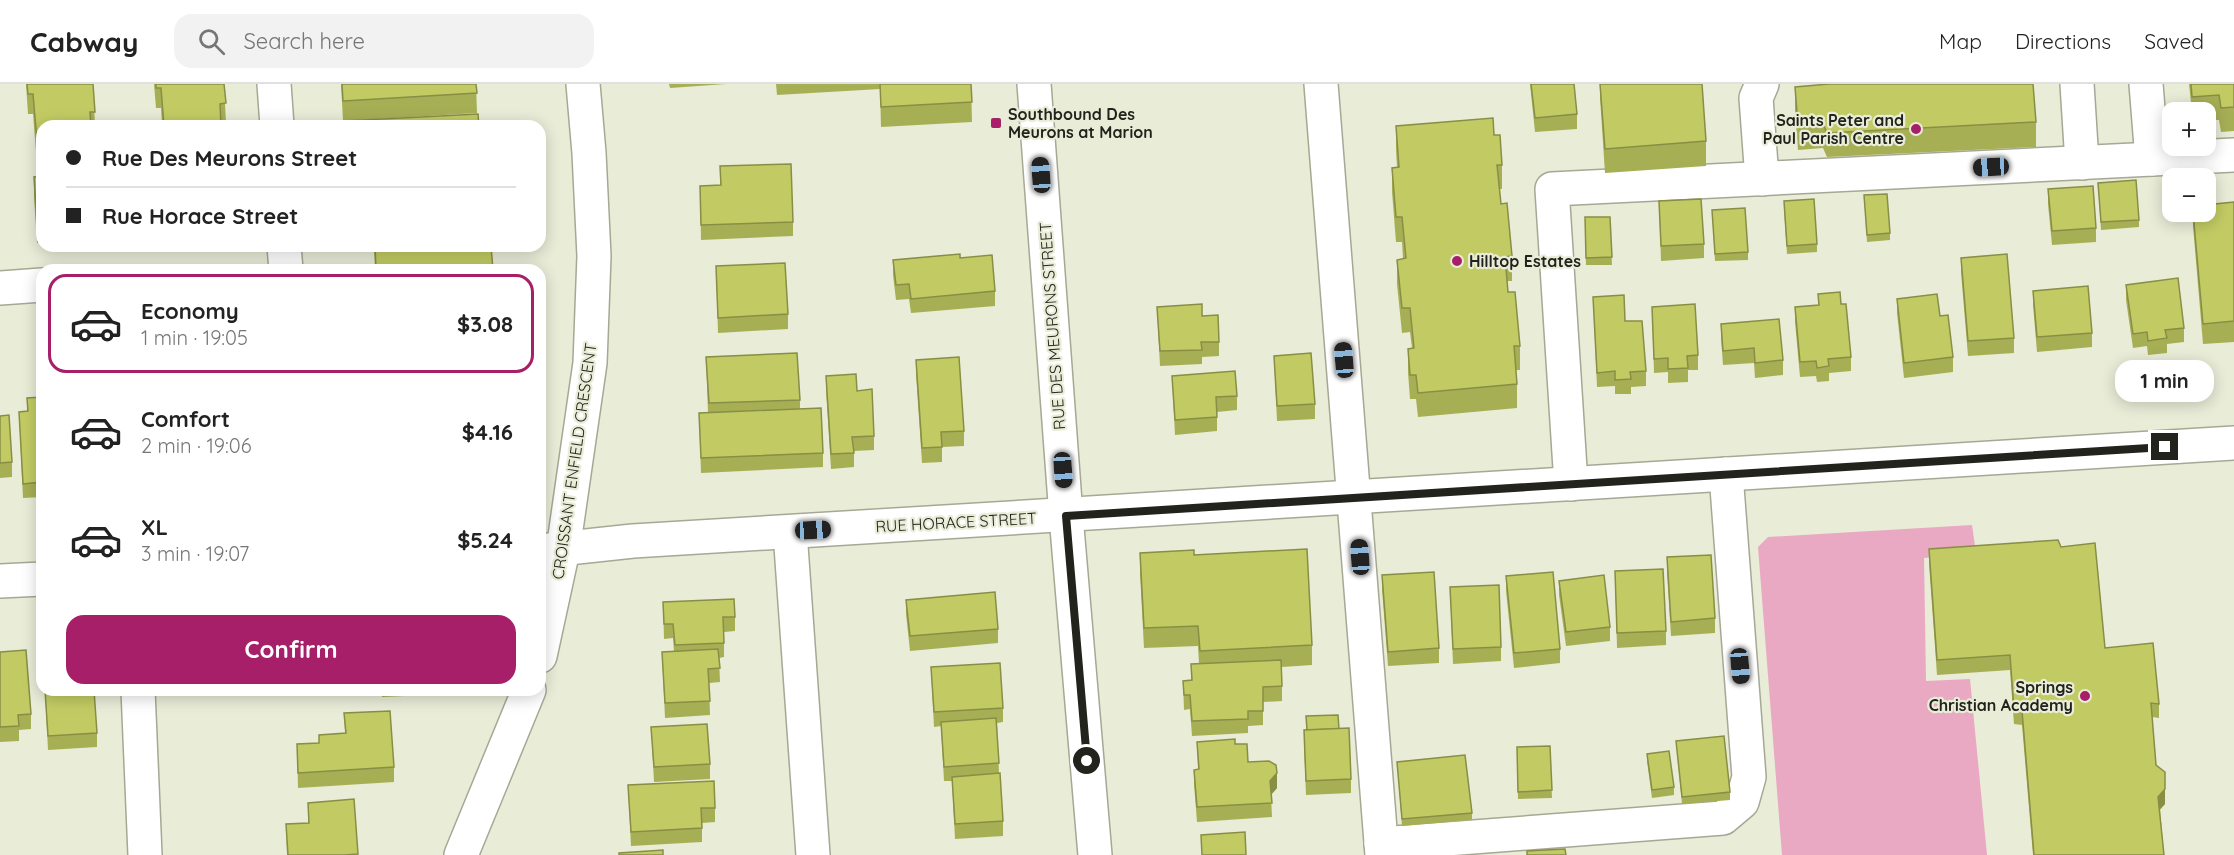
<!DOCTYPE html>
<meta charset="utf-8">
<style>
body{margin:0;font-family:Quicksand,sans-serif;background:#f2f2f2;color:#222;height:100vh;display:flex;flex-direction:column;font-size:22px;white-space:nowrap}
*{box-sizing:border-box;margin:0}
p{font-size:20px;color:#767676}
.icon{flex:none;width:33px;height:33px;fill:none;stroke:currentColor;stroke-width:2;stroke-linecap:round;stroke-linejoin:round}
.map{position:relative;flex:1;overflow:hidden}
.sheet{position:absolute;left:36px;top:180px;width:510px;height:432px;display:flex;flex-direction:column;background:#fff;border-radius:18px;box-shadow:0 3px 15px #0003}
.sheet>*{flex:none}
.top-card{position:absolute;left:36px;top:36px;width:510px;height:132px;border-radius:18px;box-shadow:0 3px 15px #0003;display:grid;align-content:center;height:132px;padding:0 30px;background:#fff}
.controls{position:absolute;left:2162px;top:18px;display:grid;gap:12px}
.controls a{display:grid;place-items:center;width:54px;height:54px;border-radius:12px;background:#fff;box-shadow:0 3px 15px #0003;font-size:30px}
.end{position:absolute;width:27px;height:27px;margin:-14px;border:8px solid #22231c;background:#fff;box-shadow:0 0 0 3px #fff}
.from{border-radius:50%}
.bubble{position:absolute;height:42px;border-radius:18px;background:#fff;box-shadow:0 3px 15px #0003;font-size:20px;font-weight:700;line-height:42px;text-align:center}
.car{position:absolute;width:18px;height:36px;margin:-18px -9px;border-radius:8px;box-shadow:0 0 4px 2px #0007;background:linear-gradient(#222 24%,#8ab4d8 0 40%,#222 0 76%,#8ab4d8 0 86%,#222 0)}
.top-card b{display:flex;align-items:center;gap:21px;height:57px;font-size:22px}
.top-card b+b{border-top:2px solid #e0e0e0}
.top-card i{width:15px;height:15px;background:#222}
ul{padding:10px 0 0;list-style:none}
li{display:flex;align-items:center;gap:18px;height:99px;margin:0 12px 9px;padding:0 18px;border:3px solid transparent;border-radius:18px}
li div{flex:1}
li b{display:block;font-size:22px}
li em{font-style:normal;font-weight:700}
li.active{border-color:#a61f68}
li>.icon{width:54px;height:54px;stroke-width:1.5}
.cta{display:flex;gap:12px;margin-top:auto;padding:12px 30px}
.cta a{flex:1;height:69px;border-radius:18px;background:#a61f68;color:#fff;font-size:24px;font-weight:700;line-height:69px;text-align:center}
header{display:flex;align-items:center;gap:36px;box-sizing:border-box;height:84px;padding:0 30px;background:#fff;border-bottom:2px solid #e0e0e0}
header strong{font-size:28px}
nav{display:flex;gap:33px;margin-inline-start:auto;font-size:21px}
.search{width:420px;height:54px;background:#f2f2f2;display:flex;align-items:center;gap:15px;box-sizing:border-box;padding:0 21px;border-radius:18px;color:#767676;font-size:22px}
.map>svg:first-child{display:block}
</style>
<header>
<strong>Cabway</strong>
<div class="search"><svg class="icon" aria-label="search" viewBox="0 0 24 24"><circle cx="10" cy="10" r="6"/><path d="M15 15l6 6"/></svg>Search here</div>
<nav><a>Map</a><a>Directions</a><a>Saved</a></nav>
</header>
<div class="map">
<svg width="2234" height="771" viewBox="0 0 2234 771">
<rect width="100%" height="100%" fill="#e9ecd7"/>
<polygon fill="#e9a9c3" points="1972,441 1976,469 1924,474 1926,597 1970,595 1987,771 1782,771 1758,463 1768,453"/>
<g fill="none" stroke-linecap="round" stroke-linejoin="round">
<defs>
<g id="minor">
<polyline points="274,0 277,42"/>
<polyline points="1034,0 1066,432 1095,771"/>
<polyline points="1321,0 1382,771"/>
<polyline points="2077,0 2082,79"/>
<polyline points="2146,0 2152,75"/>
<polyline points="1762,95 1756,14 1762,0"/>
<polyline points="284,162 286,186"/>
<polyline points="0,204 42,201"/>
<polyline points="1571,400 1552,105 2234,71"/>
<polyline points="790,448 813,771"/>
<polyline points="540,467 633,457 2234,359"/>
<polyline points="0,497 42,495"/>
<polyline points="540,572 563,466 590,279 594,172 589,69 583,0"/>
<polyline points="138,606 145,771"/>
<polyline points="1381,760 1723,734 1742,718 1749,693 1726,390"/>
<polyline points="461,771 529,606"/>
</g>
</defs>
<use href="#minor" stroke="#a6a895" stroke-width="36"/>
<use href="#minor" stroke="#fff" stroke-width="33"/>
</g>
<g fill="#a7af55">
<polygon points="26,0 93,0 95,42 42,42 42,159 37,159 34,113 34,93 38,93 33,30 28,30"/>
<polygon points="154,0 224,0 226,39 221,40 221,42 162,42 161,24 156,24"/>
<polygon points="341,0 476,0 477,29 343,37"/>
<polygon points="669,0 726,0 670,4"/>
<polygon points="776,0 971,0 972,38 881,43 880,5 777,11"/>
<polygon points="1530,0 1574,0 1577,30 1577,45 1535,48"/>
<polygon points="1600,0 1702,0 1706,57 1706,82 1605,89 1600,14"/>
<polygon points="2189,0 2234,0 2234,47 2221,48 2219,36 2205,36 2205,28 2192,28"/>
<polygon points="1795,3 2036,38 2036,63 1827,73 1823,64 1798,66 1795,27"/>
<polygon points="1396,42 1494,51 1502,81 1502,105 1499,105 1501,120 1512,172 1512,197 1507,197 1508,208 1520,262 1520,286 1516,286 1517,300 1517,324 1418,333 1416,315 1410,315 1408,289 1408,265 1412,264 1410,248 1402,249 1397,200 1397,176 1403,175 1402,158 1396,158 1392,108 1392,84 1397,83 1396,66"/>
<polygon points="720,82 793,138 793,152 701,156 700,102 720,101"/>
<polygon points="2098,99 2139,136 2139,143 2101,146"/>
<polygon points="2048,105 2096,144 2096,158 2052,161 2048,120"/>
<polygon points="1864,111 1890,149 1890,156 1867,158"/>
<polygon points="1659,117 1704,160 1704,174 1661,177"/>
<polygon points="2234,118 2234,258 2203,260 2193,142 2193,128 2205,128"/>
<polygon points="1784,125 1817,160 1817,168 1787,170"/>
<polygon points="1712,126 1748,168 1748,176 1715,177"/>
<polygon points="1585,133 1610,133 1612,181 1586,181"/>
<polygon points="374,162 491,162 493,186 375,186"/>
<polygon points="960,174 995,207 995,222 911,229 909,215 896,216 893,191 893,176"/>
<polygon points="1961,174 2014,254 2014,269 1968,272 1961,188"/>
<polygon points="716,182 788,230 788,245 718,249"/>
<polygon points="2126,201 2184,244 2184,258 2167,260 2167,269 2148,271 2147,262 2133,264 2126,216"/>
<polygon points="2033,207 2092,249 2092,263 2037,268 2033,221"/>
<polygon points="1818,210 1841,220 1851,273 1851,287 1829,289 1829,297 1817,298 1816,292 1800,293 1795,238 1795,223 1818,221"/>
<polygon points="1593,213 1625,237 1646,287 1646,302 1631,303 1631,310 1615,310 1615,302 1597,303"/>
<polygon points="1897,215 1940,232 1953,273 1953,288 1904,294 1897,229"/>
<polygon points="1157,223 1202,232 1219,258 1219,272 1202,273 1202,280 1160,282"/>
<polygon points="1652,223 1698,271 1698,286 1688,286 1688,298 1668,299 1668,288 1654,289"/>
<polygon points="1721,240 1783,276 1783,291 1755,294 1754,279 1723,281 1721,254"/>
<polygon points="1274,272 1315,320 1315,335 1277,337"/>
<polygon points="706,273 800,316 800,325 823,369 823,383 701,389 699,329 708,329"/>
<polygon points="916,276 964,347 964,362 942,363 942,378 922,379 916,290"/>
<polygon points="826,292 874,352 874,366 854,367 854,383 831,385 826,306"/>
<polygon points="1172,292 1237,312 1237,326 1217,328 1217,347 1175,351"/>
<polygon points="42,313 42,413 23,414 19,328 27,327 27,314"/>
<polygon points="0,332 12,378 12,393 0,394"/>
<polygon points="1929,465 2105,564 2159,620 2159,634 2152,633 2156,681 2165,720 2160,726 2164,771 2033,771 2022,641 2014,640 2010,586 1937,591 1929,480"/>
<polygon points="1140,469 1194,471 1312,561 1312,581 1282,583 1282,617 1263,618 1263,641 1248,642 1248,649 1192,652 1190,625 1184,626 1183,597 1191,596 1191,580 1199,580 1198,562 1144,564 1140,489"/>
<polygon points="1667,473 1715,534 1715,549 1671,552 1667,488"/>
<polygon points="1615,487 1666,547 1666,561 1617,564"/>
<polygon points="1382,491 1439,564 1439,579 1388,582 1382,505"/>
<polygon points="1506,492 1560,565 1560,579 1514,584 1506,507"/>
<polygon points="1559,497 1610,543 1610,557 1566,562 1559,511"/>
<polygon points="1450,503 1501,563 1501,577 1453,580"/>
<polygon points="906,516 998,545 998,559 910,567 906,530"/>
<polygon points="663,518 735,533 735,547 724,548 724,573 719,574 720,598 709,599 710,631 665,634 662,568 674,568 673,554 664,555"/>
<polygon points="0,568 31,630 31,645 19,646 19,657 0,658"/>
<polygon points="931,583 1003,624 1003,638 997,639 999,689 1003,737 1003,752 955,755 952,697 944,697 941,642 934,643"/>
<polygon points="45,606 97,649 97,663 48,666"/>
<polygon points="382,606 427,606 427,611 382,613"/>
<polygon points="344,629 394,683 394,698 298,704 297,660 319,659 345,649"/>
<polygon points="1306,632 1339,645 1351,695 1351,709 1306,711 1304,661 1304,646 1306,646"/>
<polygon points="651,643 710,680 710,695 654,698"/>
<polygon points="1676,657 1730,708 1730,716 1682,720"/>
<polygon points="1197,658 1235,660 1248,678 1277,704 1271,711 1272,733 1197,738 1194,700 1194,686 1198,685"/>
<polygon points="1550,662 1552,714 1518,715 1517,663"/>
<polygon points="1647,670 1674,703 1674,711 1652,714 1647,677"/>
<polygon points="1397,678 1472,729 1472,736 1402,742"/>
<polygon points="628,701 715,724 715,738 702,739 702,758 631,762"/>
<polygon points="354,715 358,771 287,771 286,740 308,739 308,719"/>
</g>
<g fill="#888e45">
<polygon points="1277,689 1277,704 1270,712 1270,697"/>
<polygon points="2165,705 2165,720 2158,727 2158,713"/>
</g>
<g fill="#c2cb63" stroke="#888e45" stroke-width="1.5">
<polygon points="27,0 93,0 95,28 90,28 91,42 42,42 42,139 37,139 34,93 40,92 33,10 28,10"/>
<polygon points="156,0 224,0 226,19 220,20 221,42 164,42 161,4 156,4"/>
<polygon points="342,0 476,0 477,9 343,17"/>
<polygon points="880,0 971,0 972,18 881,23"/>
<polygon points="1531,0 1574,0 1577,30 1535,34"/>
<polygon points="1600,0 1702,0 1706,57 1605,65"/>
<polygon points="1829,0 2033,0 2036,38 1827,49 1823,40 1798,41 1795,3"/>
<polygon points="2191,0 2234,0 2234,23 2221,24 2219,11 2192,13"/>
<polygon points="478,30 479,42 346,42 345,37"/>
<polygon points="1493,34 1494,51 1500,51 1502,81 1497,81 1501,120 1507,119 1512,172 1505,173 1508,208 1515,208 1520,262 1514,262 1517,300 1418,309 1416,291 1410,291 1408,265 1414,264 1410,224 1402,224 1397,176 1406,174 1402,133 1396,133 1392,84 1399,83 1396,42"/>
<polygon points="791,80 793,138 701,141 700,102 721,101 720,82"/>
<polygon points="2136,96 2139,136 2101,138 2098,99"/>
<polygon points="2093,102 2096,144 2052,147 2048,105"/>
<polygon points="1887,110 1890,149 1867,151 1864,111"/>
<polygon points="1701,115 1704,160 1661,162 1659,117"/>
<polygon points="1814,115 1817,160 1787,162 1784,117"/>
<polygon points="2234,118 2234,237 2203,240 2193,128 2205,128 2205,121"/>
<polygon points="1745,124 1748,168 1715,170 1712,126"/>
<polygon points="1585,133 1610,133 1612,173 1586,174"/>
<polygon points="375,162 491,162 493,186 376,186"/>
<polygon points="960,170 960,174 992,171 995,207 911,215 909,200 896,201 893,176"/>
<polygon points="2007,170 2014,254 1968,257 1961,174"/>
<polygon points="785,179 788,230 718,234 716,182"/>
<polygon points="2178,194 2184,244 2165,246 2167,254 2148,257 2147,248 2133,250 2126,201"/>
<polygon points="2088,202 2092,249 2037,253 2033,207"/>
<polygon points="1840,208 1841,220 1846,220 1851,273 1828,275 1829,282 1817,284 1816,277 1800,278 1795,223 1819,221 1818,210"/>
<polygon points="1937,210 1940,232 1948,231 1953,273 1904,279 1897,215"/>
<polygon points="1624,211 1625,237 1642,237 1646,287 1630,288 1631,295 1615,296 1615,287 1597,289 1593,213"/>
<polygon points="1202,220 1202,232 1218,231 1219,258 1201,258 1202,266 1160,267 1157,223"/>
<polygon points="1695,220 1698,271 1687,272 1688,284 1668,285 1668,274 1654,275 1652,223"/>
<polygon points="1779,235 1783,276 1755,279 1754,264 1723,267 1721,240"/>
<polygon points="797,269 800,316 709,319 706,273"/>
<polygon points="1311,269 1315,320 1277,322 1274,272"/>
<polygon points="959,273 964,347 941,348 942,363 922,364 916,276"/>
<polygon points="1235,287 1237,312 1216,313 1217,333 1175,336 1172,292"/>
<polygon points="856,290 857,307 872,305 874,352 852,353 854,369 831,370 826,292"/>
<polygon points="42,313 42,398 23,400 19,328 28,327 27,314"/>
<polygon points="821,324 823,369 701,374 699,329"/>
<polygon points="9,331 12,378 0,379 0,332"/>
<polygon points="2058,456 2061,463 2095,459 2105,564 2153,559 2159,620 2151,619 2156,681 2165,688 2165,705 2158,713 2164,771 2034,771 2022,627 2014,626 2010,571 1937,576 1929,465"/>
<polygon points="1307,465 1312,561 1200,567 1198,542 1144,544 1140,469 1194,466 1194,471"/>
<polygon points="1711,471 1715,534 1671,538 1667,473"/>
<polygon points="1663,485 1666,547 1617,549 1615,487"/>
<polygon points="1434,488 1439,564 1388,568 1382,491"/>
<polygon points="1553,488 1560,565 1514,569 1506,492"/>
<polygon points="1604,491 1610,543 1566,548 1559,497"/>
<polygon points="1499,501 1501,563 1453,565 1450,503"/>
<polygon points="995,508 998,545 910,552 906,516"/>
<polygon points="734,515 735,533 723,533 724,559 675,561 673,540 664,540 663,518"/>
<polygon points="718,565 720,584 708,585 710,617 665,619 662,568"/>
<polygon points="26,566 31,630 18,631 19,642 0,643 0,568"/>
<polygon points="1281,576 1282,602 1263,603 1263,627 1248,627 1248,635 1192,637 1190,611 1184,611 1183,597 1192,596 1191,580"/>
<polygon points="1000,579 1003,624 934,628 931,583"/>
<polygon points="45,606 94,606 97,649 48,652"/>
<polygon points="390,627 394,683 298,689 297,660 319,659 319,651 346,649 344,629"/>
<polygon points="1338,631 1339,645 1307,646 1306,632"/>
<polygon points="996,634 999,679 944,683 941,638"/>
<polygon points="707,640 710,680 654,683 651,643"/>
<polygon points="1349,644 1351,695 1306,697 1304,646"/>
<polygon points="1724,652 1730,708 1682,713 1676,657"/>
<polygon points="1235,655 1235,660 1247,660 1248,678 1269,677 1276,681 1277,689 1270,697 1272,719 1197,723 1194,686 1199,685 1197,658"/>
<polygon points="1550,662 1552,706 1518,708 1517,663"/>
<polygon points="1669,667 1674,703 1652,706 1647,670"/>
<polygon points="1465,671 1472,729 1402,735 1397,678"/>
<polygon points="1000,689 1003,737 955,740 952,693"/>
<polygon points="714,697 715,724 701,724 702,744 631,748 628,701"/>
<polygon points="354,715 358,770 344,771 288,771 286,740 309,739 308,719"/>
<polygon points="1245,748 1246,771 1202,771 1201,751"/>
<polygon points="1565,765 1566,771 1527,771 1527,767"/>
<polygon points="663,766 663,771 619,771 619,769"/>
</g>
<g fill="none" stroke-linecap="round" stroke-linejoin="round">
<polyline stroke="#22231c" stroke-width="8" points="1087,677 1066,432 2165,363"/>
</g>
<g fill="#a61f68" stroke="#e9ecd7" stroke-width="2">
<rect x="990" y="33" width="12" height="12" rx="3"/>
<circle cx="1916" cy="45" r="6"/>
<circle cx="1457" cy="177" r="6"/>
<circle cx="2085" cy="612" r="6"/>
</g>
<g text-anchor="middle" stroke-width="4.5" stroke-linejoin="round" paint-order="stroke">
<g font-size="16" font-weight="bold" fill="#22231c" stroke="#e9ecd7" text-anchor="start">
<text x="1008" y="36">Southbound Des<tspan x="1008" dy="18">Meurons at Marion</tspan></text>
<text x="1904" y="42" text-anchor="end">Saints Peter and<tspan x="1904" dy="18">Paul Parish Centre</tspan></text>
<text x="1469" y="183">Hilltop Estates</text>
<text x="2073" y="609" text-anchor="end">Springs<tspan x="2073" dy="18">Christian Academy</tspan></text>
</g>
<g font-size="16" fill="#22231c" stroke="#e9ecd7">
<text transform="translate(1052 242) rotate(-94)" y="6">RUE DES MEURONS STREET</text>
<text transform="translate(574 377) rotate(-82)" y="6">CROISSANT ENFIELD CRESCENT</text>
<text transform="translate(956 438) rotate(-3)" y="6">RUE HORACE STREET</text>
</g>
</g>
</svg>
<div class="controls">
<a>+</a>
<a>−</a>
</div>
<i class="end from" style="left:1087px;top:677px"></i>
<i class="end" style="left:2165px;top:363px"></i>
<div class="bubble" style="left:2115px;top:276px;width:99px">1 min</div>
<i class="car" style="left:1991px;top:83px;rotate:267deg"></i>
<i class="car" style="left:1041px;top:91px;rotate:356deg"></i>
<i class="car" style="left:1344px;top:276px;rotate:355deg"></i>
<i class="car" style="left:1063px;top:386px;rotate:176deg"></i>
<i class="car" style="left:813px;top:446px;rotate:87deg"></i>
<i class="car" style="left:1360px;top:473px;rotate:356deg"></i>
<i class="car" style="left:1740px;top:582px;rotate:175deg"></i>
<div class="top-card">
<b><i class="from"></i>Rue Des Meurons Street</b>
<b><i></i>Rue Horace Street</b>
</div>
<section class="sheet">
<ul>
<li class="active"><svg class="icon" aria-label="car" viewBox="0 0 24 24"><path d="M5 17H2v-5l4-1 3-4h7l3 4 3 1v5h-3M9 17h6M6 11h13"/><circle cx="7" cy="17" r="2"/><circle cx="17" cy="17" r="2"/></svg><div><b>Economy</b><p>1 min · 19:05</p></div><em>$3.08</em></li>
<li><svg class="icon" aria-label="car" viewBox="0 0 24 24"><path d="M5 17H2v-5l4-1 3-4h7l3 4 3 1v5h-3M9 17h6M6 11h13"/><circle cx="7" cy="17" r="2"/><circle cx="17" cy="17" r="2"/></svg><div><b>Comfort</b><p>2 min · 19:06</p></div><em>$4.16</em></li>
<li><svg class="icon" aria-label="car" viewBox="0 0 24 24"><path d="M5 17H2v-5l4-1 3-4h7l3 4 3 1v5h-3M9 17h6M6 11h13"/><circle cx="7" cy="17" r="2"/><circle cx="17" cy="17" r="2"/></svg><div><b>XL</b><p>3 min · 19:07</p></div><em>$5.24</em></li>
</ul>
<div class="cta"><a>Confirm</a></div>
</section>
</div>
